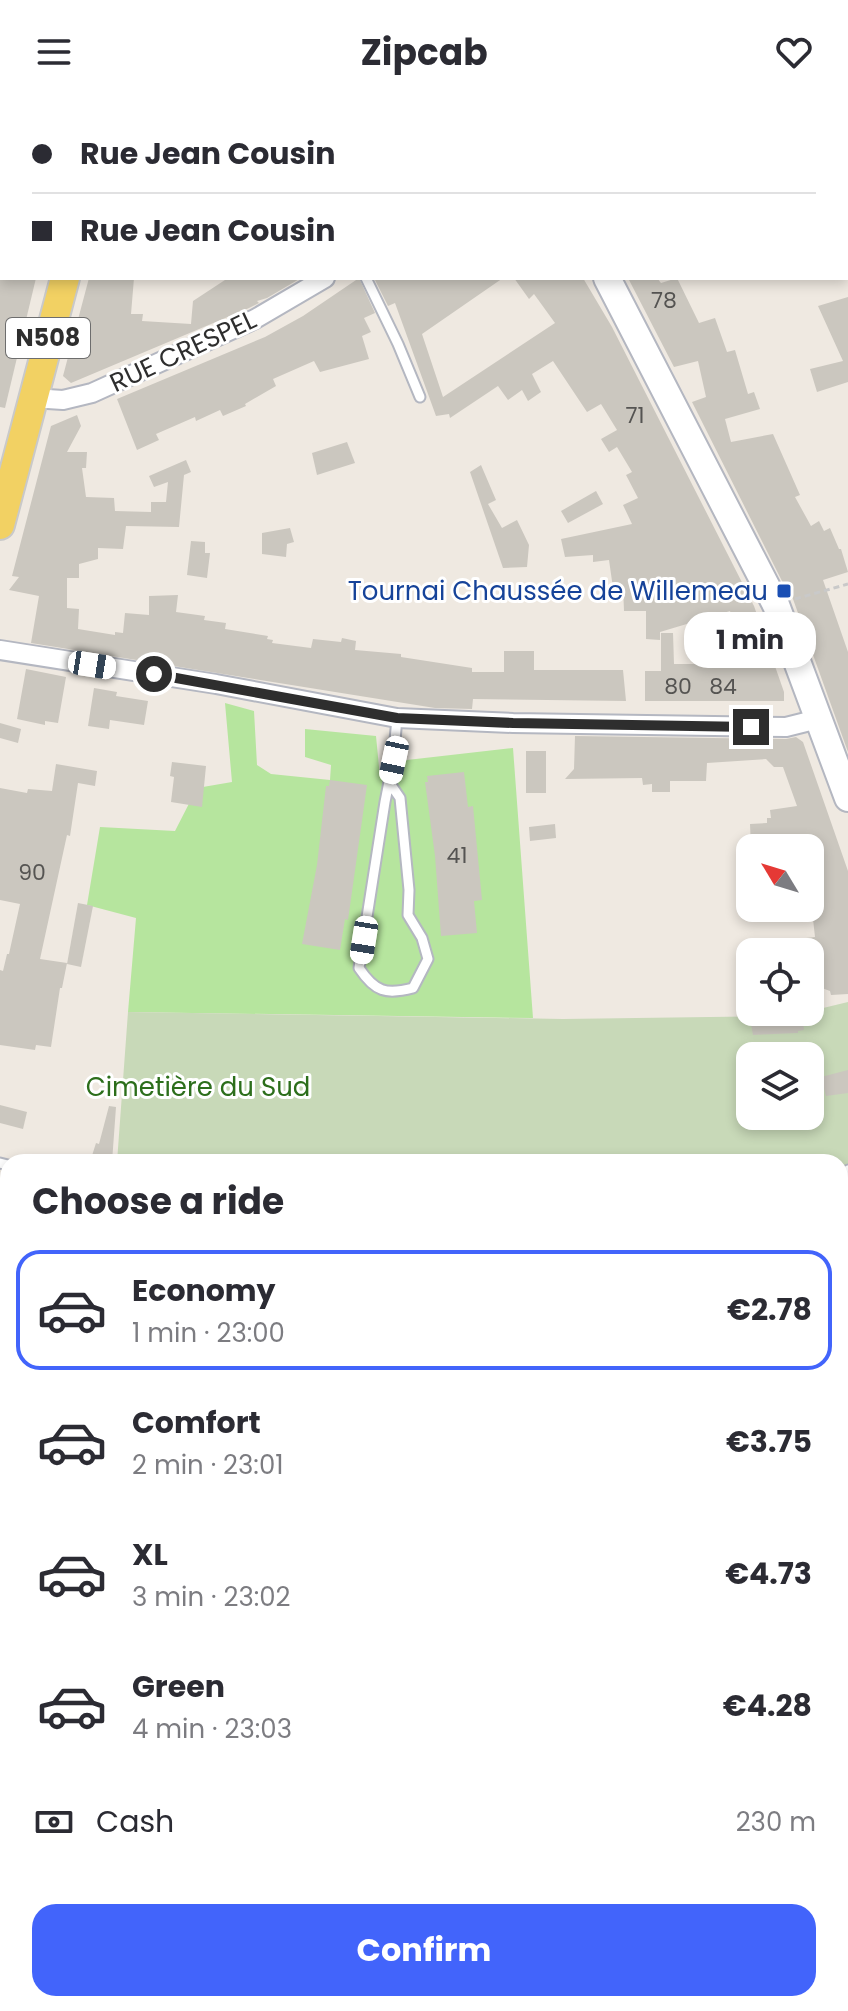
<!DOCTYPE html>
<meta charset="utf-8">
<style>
body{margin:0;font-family:Poppins,sans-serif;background:#f7f7f7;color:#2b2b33;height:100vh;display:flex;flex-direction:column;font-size:30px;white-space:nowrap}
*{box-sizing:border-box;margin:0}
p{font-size:26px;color:#7c7c81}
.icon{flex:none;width:44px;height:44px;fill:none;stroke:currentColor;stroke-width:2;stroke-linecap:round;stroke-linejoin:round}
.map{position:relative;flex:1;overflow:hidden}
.details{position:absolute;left:0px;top:1050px;width:848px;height:858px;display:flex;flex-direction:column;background:#fff;border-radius:24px 24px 0 0;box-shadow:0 4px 12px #0003}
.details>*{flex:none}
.guide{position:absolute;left:0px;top:0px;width:848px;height:176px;box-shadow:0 4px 12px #0003;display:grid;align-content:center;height:176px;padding:0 32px;background:#fff}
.needle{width:52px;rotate:308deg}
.buttons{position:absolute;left:736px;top:730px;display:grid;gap:16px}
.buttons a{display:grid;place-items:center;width:88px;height:88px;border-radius:16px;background:#fff;box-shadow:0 4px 12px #0003;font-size:40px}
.end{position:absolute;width:36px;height:36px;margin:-18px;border:10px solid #2e2e2e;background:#fff;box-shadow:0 0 0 4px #fff}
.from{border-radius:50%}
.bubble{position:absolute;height:56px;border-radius:24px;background:#fff;box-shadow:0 4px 12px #0003;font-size:26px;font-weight:700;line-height:56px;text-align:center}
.car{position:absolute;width:24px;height:48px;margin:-24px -12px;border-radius:10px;box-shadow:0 0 6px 2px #0007;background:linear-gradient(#fff 24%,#345 0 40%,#fff 0 76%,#345 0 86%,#fff 0)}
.guide b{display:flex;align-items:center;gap:28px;height:76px;font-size:30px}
.guide b+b{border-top:2px solid #e1e1e2}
.guide i{width:20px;height:20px;background:#2b2b33}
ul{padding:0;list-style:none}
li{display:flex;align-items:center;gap:24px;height:120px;margin:0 16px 12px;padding:0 16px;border:4px solid transparent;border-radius:24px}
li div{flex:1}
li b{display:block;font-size:30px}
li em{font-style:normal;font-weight:700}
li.on{border-color:#4264fb}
li>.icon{width:72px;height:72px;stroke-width:1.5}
h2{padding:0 32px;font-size:36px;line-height:96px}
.pay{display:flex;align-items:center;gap:20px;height:88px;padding:0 32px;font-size:30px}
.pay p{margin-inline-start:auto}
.primary-button{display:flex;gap:16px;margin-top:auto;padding:16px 32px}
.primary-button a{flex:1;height:92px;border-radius:24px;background:#4264fb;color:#fff;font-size:32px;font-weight:700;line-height:92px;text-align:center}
header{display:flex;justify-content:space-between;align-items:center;height:104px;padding:0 32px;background:#fff;font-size:36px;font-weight:700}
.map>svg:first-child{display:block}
</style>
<header><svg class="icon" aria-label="menu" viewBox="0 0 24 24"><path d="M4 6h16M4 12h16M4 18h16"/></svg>Zipcab<svg class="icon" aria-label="heart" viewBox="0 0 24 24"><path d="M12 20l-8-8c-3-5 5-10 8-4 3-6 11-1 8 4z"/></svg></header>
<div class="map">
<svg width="848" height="1907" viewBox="0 0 848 1907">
<rect width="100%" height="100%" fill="#efe9e1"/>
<g fill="#b6e59e">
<polygon points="225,599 254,607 257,661 271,670 330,676 331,661 305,653 305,625 376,632 380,673 407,656 513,644 533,914 128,908 136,814 87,801 100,723 175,727 197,684 232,678"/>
<polygon points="848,1610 848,1907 719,1907 718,1900 840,1900 840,1611"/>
</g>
<g fill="#c8d9b8" fill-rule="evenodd">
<path d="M848 898V1128L840 1130V1058H117L128 908 563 915 790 912ZM750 952H810V1012H750Z"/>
<polygon points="840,1217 848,1264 848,1296 840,1298"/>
<polygon points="387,1900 605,1900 551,1907 388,1907"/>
</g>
<g fill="#cbc7bf">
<polygon points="0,174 36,174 5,304 0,303"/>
<polygon points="89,174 134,174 131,210 143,210 142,217 191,220 193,197 228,174 301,174 267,194 257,197 259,199 249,204 71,279 63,272"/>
<polygon points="359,174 375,209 364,214 371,228 362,232 369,255 320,268 314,257 273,275 276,282 245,300 246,302 223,312 220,306 196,317 195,313 156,330 159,336 137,346 117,295 265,233 303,212"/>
<polygon points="374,174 503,174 422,230 443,293 555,219 534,190 529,195 514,174 583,174 612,223 754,502 784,588 784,597 645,597 645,567 661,567 661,529 673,529 674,560 705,560 706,551 745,553 730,507 660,528 660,536 646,535 646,507 624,507 623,482 613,484 609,456 593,458 593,451 565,453 561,435 632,420 623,401 638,394 626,371 632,368 617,343 609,348 601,335 617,326 601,300 587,308 553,257 532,270 541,288 528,297 522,286 508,296 498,282 450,314 449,310 436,312 395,199 388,202"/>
<polygon points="628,174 657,174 661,179 677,174 699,219 715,214 727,248 735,246 748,290 754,288 760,305 725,315 731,338 773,330 800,391 795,393 811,422 819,417 824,427 830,424 839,445 841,445 848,468 823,476 848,548 848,648 789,484 786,485 692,298 706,293 698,257 674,263"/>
<polygon points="848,193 848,278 817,288 810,265 843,257 818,202"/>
<polygon points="77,311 81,322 67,348 87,348 86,364 82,364 86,393 114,394 115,407 151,408 151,398 166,398 168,378 154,383 149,372 186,356 191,368 184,371 179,423 126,422 123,445 98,444 98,455 79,460 79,474 67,474 67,504 79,505 78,525 115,531 115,528 123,529 125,509 149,511 149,492 178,491 176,508 205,512 204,516 226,519 225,525 268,532 267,535 273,536 272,539 311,544 313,535 341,538 342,534 356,537 355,546 401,550 401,553 472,564 472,568 504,568 504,547 534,547 534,566 623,566 626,597 473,595 472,605 435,604 31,539 39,492 9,486 19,473 12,472 51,322"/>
<polygon points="347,338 355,359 317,371 312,349"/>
<polygon points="481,361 496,396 488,400 502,424 517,416 529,441 527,463 503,464 470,368"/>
<polygon points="596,387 603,400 568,419 561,407"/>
<polygon points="290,424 294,438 287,440 286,453 262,450 262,429"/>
<polygon points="191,437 205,438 205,449 210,449 207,474 187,471"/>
<polygon points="26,565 66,573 58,619 45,617 45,621 17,615"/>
<polygon points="94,584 117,588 116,592 148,597 144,621 110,616 109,625 88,622"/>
<polygon points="0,619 21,625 18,639 0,634"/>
<polygon points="575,632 786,635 796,633 803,638 848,767 848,890 831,891 830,887 819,883 814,855 810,855 810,848 808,848 806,834 815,833 812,806 810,806 810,744 751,744 750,720 767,719 767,714 771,714 770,706 797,702 783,663 774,663 766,655 707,659 706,677 670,677 670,688 652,688 652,680 643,681 642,674 565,675 574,665"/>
<rect x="526" y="647" width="20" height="42"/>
<polygon points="172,658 206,662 202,703 171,698 174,673 170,672"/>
<polygon points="56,660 97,667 95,682 78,679 70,732 67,731 40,855 67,859 62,884 60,884 51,943 36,941 35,946 0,941 0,866 3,867 7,850 9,850 20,800 0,796 0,684 27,689 28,685 52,687"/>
<polygon points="464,668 468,703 473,702 482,796 474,797 477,829 441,832 435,752 425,678 428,678 427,672"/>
<polygon points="330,676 367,681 348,816 345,815 340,846 302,840 317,761 326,682 329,682"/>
<polygon points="555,720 556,734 530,737 529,723"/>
<polygon points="78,799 93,802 81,863 67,860"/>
<polygon points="802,912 804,926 798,927 798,929 753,931 751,920"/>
<polygon points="848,966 848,989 826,992 821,973"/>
<polygon points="0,1001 27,1008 23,1025 0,1019"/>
<polygon points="109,1002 116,1003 112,1058 90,1058 96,1039 99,1040"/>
</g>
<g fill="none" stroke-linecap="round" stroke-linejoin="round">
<defs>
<g id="lane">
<polyline points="0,100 2,101"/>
<polyline points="0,131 2,131"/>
<polyline points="366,174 398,240 420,293"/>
<path d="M389 678 400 694 409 786 408 811 422 834 428 855 413 884C386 891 375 888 359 864L385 698C391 670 395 643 397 614"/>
<polyline points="0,1059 8,1061"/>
<polyline points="840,1078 848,1066"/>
</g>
<g id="street">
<polyline points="839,2 840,0"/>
<polyline points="846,111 848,110"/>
<polyline points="32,294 63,296 92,289 255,215 325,174"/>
<polyline points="0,546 216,580 397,614 513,619 786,623 818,615"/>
<polyline points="0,1777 8,1778"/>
<polyline points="288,1900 288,1907"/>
</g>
<g id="secondary">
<polyline points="470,0 471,2"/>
<polyline points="607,174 776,501 848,694"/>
</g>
<g id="primary">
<polyline points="109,2 109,0"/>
<polyline points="0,421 65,174"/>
</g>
</defs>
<use href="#lane" stroke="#b4b7c1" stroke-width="13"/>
<use href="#street" stroke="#b4b7c1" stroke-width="22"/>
<use href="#secondary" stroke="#b4b7c1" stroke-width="30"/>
<use href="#primary" stroke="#c9c9c9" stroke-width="32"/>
<g stroke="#c9c9c9" stroke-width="3" stroke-dasharray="6 4" stroke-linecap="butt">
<polyline points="795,495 848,480"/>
<polyline points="0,1412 8,1414"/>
</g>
<use href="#lane" stroke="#fff" stroke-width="9"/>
<use href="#street" stroke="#fff" stroke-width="18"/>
<use href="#secondary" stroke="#fff" stroke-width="26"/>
<use href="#primary" stroke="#f2d163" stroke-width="28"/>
</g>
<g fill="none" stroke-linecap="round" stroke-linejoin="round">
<polyline stroke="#2e2e2e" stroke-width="10" points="154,570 397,614 513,619 751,623"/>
</g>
<rect fill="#1a4fb4" stroke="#fff" stroke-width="3" x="776" y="479" width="16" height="16" rx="4"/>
<g text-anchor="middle" stroke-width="6" stroke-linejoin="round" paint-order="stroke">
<g font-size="22" fill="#555452">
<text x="664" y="204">78</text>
<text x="635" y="319">71</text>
<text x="678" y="590">80</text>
<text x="723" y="590">84</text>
<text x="457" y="759">41</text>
<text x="32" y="776">90</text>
</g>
<rect fill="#fff" stroke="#6d6d6d" stroke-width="2" x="6" y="214" width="84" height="40" rx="6"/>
<g font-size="24" font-weight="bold" fill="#2e2e2e">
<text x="48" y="242">N508</text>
</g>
<g font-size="26" fill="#2e2e2e" stroke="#fff">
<text transform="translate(183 247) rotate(-25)" y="9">RUE CRESPEL</text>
</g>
<g font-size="26" fill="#164399" stroke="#fff" text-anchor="end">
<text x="768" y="496">Tournai Chaussée de Willemeau</text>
</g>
<g font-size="26" fill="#2c6e1b" stroke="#fff">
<text x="198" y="992">Cimetière du Sud</text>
</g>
</g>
</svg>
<div class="buttons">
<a><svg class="needle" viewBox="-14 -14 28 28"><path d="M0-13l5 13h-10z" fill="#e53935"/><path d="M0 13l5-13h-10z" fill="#7c7c81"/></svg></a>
<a><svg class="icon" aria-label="locate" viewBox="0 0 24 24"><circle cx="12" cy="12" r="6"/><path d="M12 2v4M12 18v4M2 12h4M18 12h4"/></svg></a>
<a><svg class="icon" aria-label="layers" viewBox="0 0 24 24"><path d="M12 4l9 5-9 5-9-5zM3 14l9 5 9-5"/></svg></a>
</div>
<i class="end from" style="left:154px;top:570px"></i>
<i class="end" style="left:751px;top:623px"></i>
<div class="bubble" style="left:684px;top:508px;width:132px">1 min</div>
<i class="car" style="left:92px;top:561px;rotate:99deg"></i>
<i class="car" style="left:394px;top:656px;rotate:192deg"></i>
<i class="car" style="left:364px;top:836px;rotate:189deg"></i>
<div class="guide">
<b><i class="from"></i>Rue Jean Cousin</b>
<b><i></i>Rue Jean Cousin</b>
</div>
<section class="details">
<h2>Choose a ride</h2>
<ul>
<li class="on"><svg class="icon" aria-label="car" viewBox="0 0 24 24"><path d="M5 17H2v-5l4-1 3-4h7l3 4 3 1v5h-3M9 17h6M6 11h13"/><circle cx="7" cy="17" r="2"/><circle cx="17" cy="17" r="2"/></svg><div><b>Economy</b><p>1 min · 23:00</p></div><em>€2.78</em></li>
<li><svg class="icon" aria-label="car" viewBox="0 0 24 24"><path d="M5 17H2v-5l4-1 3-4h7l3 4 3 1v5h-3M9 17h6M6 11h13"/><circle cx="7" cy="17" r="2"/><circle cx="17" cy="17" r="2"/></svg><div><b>Comfort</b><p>2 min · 23:01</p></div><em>€3.75</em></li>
<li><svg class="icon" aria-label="car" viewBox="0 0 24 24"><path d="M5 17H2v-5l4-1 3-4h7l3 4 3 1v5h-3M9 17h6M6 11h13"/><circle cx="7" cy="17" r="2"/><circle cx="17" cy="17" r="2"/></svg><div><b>XL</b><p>3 min · 23:02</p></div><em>€4.73</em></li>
<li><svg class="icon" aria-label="car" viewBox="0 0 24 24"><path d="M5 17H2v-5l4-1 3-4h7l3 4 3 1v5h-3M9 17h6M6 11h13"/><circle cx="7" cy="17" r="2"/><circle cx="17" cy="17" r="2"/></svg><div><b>Green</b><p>4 min · 23:03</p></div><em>€4.28</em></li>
</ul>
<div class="pay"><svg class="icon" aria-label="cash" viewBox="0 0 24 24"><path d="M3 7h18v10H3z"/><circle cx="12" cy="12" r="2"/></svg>Cash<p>230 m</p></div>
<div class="primary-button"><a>Confirm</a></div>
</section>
</div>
